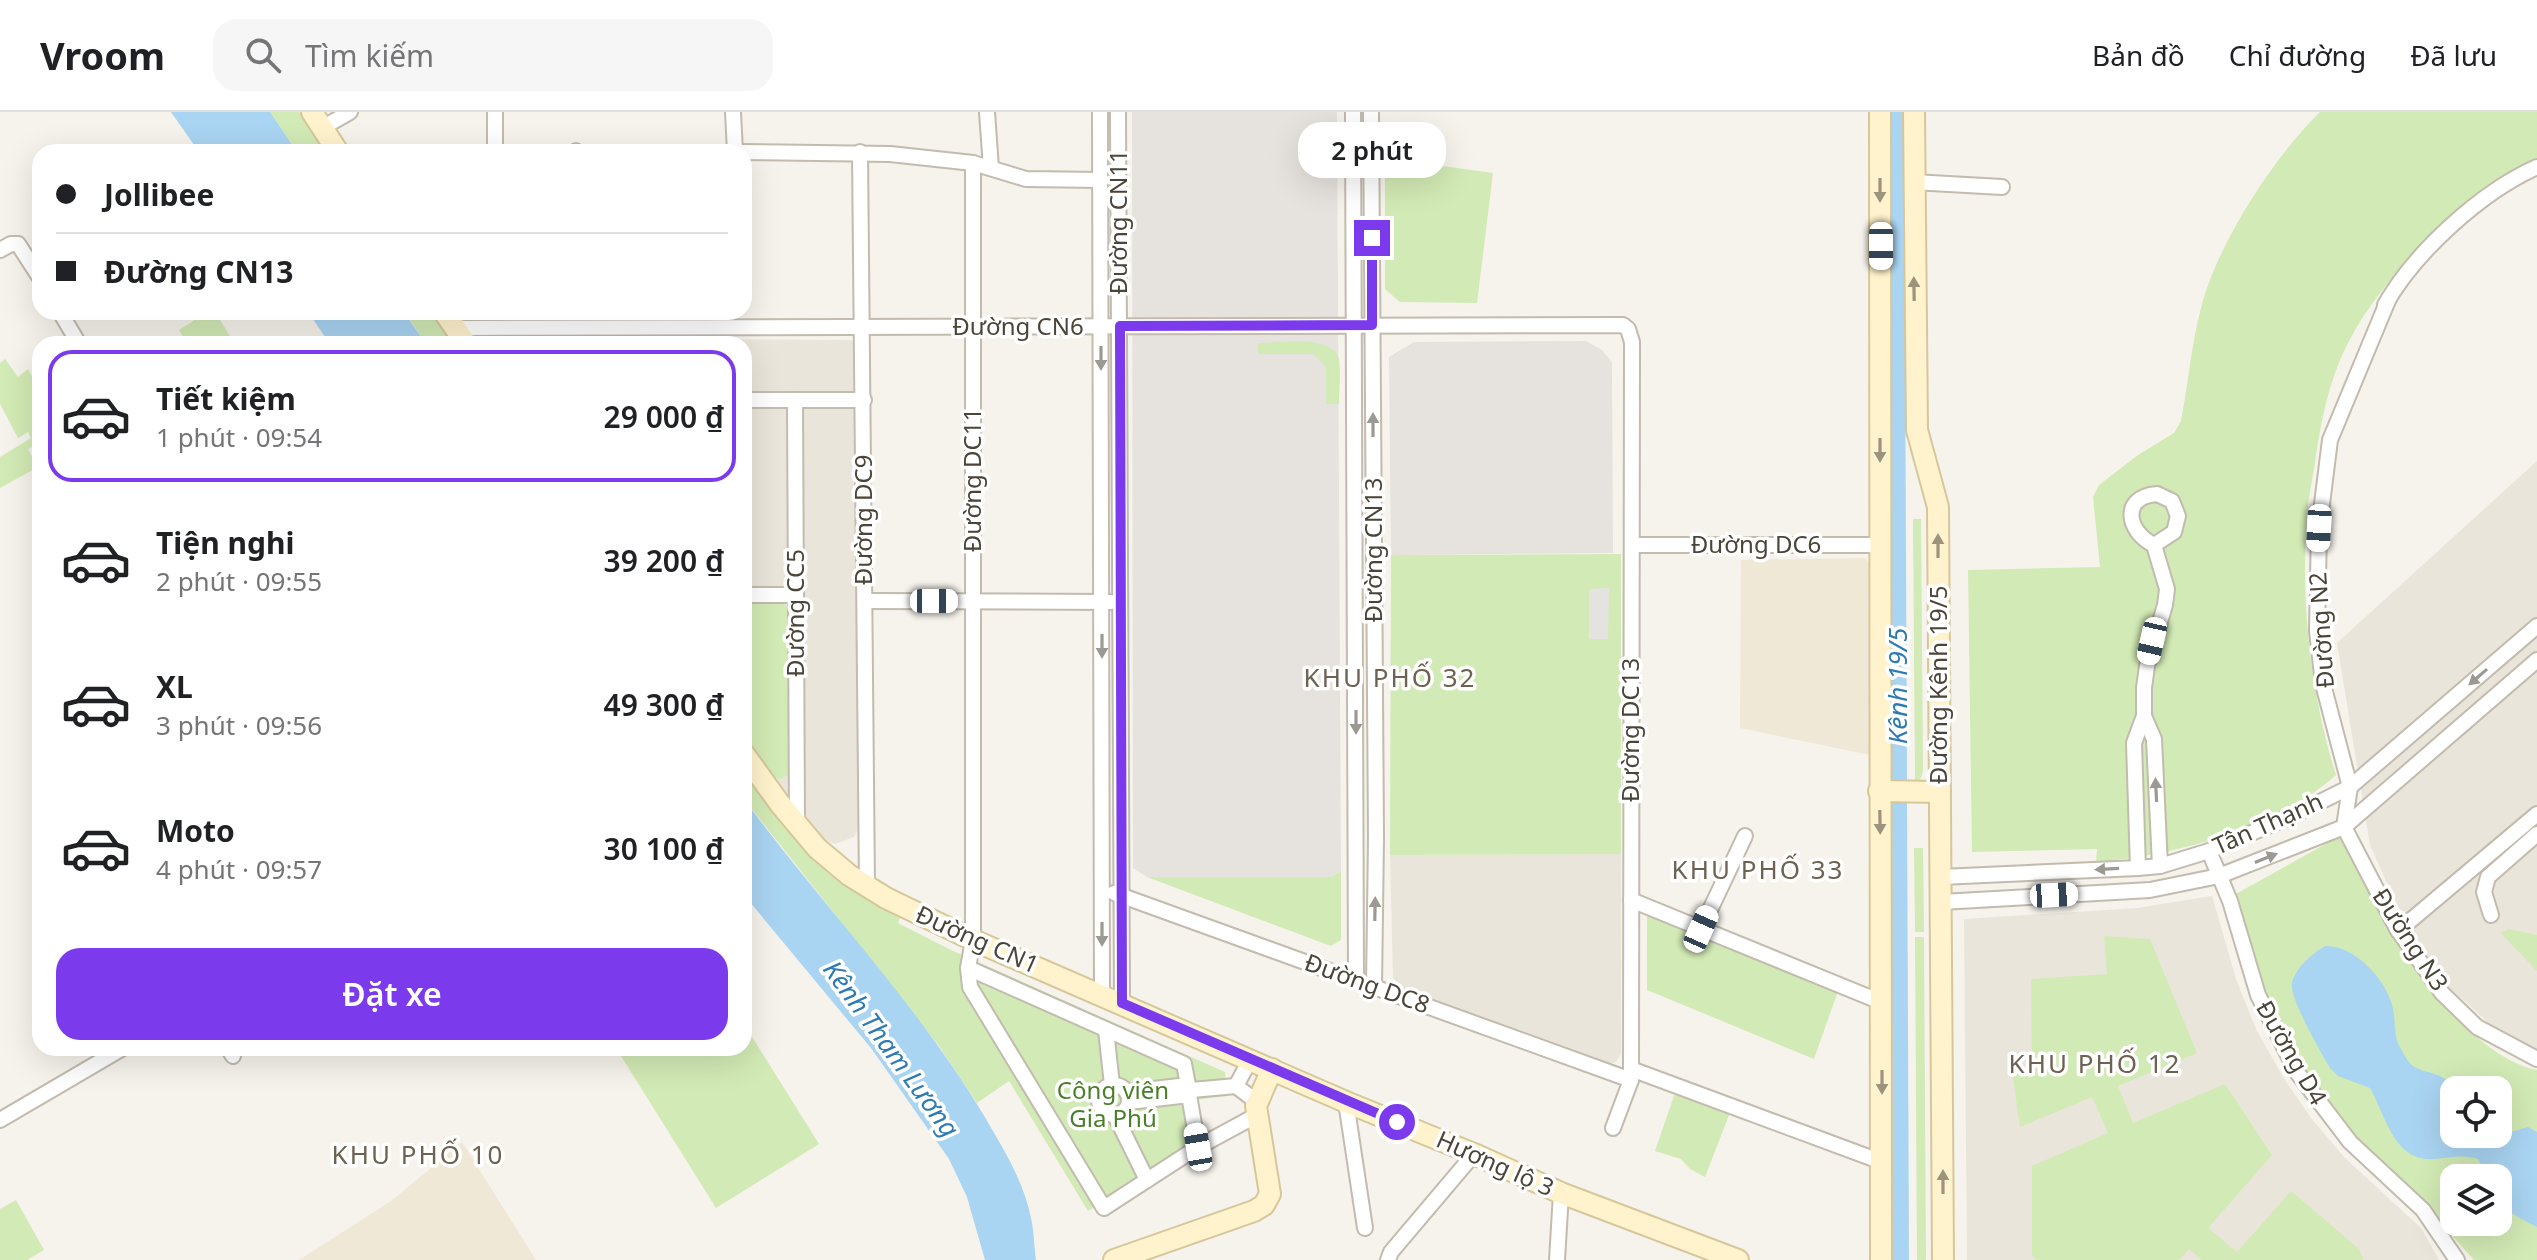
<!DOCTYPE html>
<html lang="vi">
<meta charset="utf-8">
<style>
body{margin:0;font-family:"Noto Sans",sans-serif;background:#f6f6f6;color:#202124;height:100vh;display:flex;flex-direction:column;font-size:30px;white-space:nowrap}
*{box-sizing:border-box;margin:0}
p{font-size:26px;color:#757577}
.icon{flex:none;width:44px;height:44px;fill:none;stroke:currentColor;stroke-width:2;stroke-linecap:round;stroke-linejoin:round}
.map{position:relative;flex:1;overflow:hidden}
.sheet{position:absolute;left:32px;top:224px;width:720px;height:720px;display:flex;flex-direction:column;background:#fff;border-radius:24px;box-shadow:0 8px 32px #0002}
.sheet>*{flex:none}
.guide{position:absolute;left:32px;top:32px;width:720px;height:176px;border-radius:24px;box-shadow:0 8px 32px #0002;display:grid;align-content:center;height:176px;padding:0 24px;background:#fff}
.fabs{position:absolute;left:2440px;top:964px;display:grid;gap:16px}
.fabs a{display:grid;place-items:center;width:72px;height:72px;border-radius:16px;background:#fff;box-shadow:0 8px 32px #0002;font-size:40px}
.end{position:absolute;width:36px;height:36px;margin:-18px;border:10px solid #7c3aed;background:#fff;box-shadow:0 0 0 4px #fff}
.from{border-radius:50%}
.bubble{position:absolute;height:56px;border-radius:24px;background:#fff;box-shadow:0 8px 32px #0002;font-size:26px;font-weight:600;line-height:56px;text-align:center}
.car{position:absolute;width:24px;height:48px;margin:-24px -12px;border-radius:10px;box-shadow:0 0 6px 2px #0007;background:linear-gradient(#fff 24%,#345 0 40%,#fff 0 76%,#345 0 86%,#fff 0)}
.guide b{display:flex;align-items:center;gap:28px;height:76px;font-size:30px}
.guide b+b{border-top:2px solid #e0e0e0}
.guide i{width:20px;height:20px;background:#202124}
ul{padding:14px 0 0;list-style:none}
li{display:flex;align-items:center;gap:24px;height:132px;margin:0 16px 12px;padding:0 8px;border:4px solid transparent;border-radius:24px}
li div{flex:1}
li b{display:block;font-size:30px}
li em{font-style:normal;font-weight:600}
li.on{border-color:#7c3aed}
li>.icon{width:72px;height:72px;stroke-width:1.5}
.button{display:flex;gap:16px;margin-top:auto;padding:16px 24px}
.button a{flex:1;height:92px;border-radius:24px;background:#7c3aed;color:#fff;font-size:32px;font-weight:600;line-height:92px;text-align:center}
header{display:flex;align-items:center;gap:48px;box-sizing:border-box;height:112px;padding:0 40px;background:#fff;border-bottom:2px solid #e0e0e0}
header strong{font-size:38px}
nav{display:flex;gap:44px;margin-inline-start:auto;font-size:28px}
.search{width:560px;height:72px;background:#f6f6f6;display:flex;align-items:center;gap:20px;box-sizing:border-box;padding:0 28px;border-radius:24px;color:#757577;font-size:30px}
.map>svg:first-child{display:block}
</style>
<header>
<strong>Vroom</strong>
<div class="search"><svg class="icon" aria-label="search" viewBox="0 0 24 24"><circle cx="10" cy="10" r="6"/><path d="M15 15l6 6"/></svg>Tìm kiếm</div>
<nav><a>Bản đồ</a><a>Chỉ đường</a><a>Đã lưu</a></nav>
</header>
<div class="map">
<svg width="2537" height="1148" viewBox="0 0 2537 1148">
<rect width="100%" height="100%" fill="#f6f3ec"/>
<g fill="#eae5da">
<polygon points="518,226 851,228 856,232 861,713 854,725 835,732 822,726 788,687 744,624 744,232 505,232"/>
<polygon points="2537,349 2537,938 2492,914 2449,875 2408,818 2370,733 2337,531"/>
<polygon points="1621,742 1621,941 1616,950 1609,952 1402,876 1393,866 1390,743"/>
<polygon points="2212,784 2237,870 2257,919 2283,965 2311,1006 2344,1045 2421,1116 2439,1148 1967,1148 1964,807 2137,796"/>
</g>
<g fill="#e6e2dd">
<polygon points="1132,0 1337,0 1341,759 1331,765 1147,765 1133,756"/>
<polygon points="1586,229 1602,238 1612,250 1613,441 1391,443 1389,245 1414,230"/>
</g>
<g fill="#efe8d6">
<polygon points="1865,446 1873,457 1870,643 1740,616 1741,448"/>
<polygon points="462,1030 536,1148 299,1148 391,1089"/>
</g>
<g fill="#d2eab5" fill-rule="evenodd">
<polygon points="270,0 299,0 326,40 297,40"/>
<path d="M2320 0H2537V46C2491 65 2450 100 2417 137 2392 166 2367 194 2349 229 2329 267 2321 309 2315 351 2312 369 2308 387 2307 405 2300 490 2311 582 2336 663 2276 717 2175 743 2096 750L2097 737 1972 740 1968 458 2100 455 2093 385 2099 373 2138 343 2174 321 2181 309C2188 273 2191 235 2200 200 2215 135 2273 46 2320 0Z"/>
<polygon points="1385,46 1493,61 1477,191 1400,190 1385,177"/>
<polygon points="207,200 215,200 235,232 188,232 179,218"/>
<polygon points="405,200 432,200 453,232 426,232"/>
<path d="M1258 231C1279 231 1333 222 1339 247 1341 261 1339 278 1339 292H1326V255L1314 242H1258Z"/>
<polygon points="5,247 18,265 28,257 40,279 40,322 37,324 40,331 28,337 38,355 0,376 0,345 31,326 28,320 18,326 0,292 0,251"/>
<polygon points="1913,407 1921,407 1923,658 1921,666 1915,671"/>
<polygon points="1621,442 1621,742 1390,743 1391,443"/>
<polygon points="744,492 784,492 790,497 791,661 781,667 773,665 744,623"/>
<polygon points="744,659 812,747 841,772 900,806 898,811 951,838 1225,960 1227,984 1194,988 1194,1032 1088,1099 1009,969 977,991 939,934 744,687"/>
<path d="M2338 725C2362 745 2366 779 2382 805 2411 857 2476 946 2537 958V1148H2474L2420 1088 2366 1042 2312 968 2266 886 2234 783ZM2454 978H2498V1022H2454ZM2454 1066H2498V1110H2454Z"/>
<polygon points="1914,736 1923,736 1924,820 1915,820"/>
<polygon points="1341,759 1341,828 1331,834 1147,765 1331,765"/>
<polygon points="1654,803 1838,879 1814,947 1647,878 1647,805"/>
<polygon points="2509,817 2537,823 2537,859 2501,821"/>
<polygon points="2104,824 2150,827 2197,941 2118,974 2133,1011 2225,972 2272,1043 2208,1116 2237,1140 2291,1079 2359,1137 2363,1148 2202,1148 2189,1137 2179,1148 2036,1148 2032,1143 2032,1054 2108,1021 2092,985 2020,1015 2012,959 2032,958 2031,867 2107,862"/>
<polygon points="1915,825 1924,825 1926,1148 1917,1148"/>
<polygon points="744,912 819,1032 716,1096 616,936 744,936"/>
<polygon points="1676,978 1731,998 1705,1065 1690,1057 1681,1047 1655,1039"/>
<polygon points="16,1088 44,1138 27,1148 0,1148 0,1097"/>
</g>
<polygon fill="#e5e3e0" points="1609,476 1608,527 1589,527 1589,477"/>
<g fill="#a9d4f2">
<polygon points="171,0 270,0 297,40 199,40"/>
<polygon points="1888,0 1904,0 1907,673 1890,673"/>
<polygon points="308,200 404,200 426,232 330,232"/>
<polygon points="1907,686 1909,1148 1892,1148 1890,687"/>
<path d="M744 687C823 795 918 892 986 1007 1004 1038 1024 1070 1031 1106 1034 1119 1034 1134 1036 1148H985L967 1085 949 1047 871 936 744 783Z"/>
<path d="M2325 834C2355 833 2388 869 2393 897 2396 912 2393 925 2402 939 2404 943 2409 951 2413 954 2426 963 2447 959 2454 979 2458 990 2454 1009 2454 1022H2498V1018L2511 1020 2528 1015 2537 1020V1115C2511 1101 2498 1099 2498 1066H2490L2478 1047C2462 1042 2450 1046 2434 1047 2394 1050 2386 1004 2370 976L2338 964 2330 956C2321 940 2289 886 2292 871 2296 855 2312 842 2325 834Z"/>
</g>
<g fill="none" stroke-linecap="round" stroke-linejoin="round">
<defs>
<g id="street">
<polyline points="733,0 735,40"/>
<polyline points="987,0 991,56"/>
<polyline points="1100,0 1102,882"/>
<polyline points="1118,0 1122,891"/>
<polyline points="1353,0 1356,868"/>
<polyline points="1371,0 1376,726 1374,875"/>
<polyline points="322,16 350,0"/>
<polyline points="495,40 495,0"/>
<polyline points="576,40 576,39"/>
<polyline points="735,40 890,42 973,51 1026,67 1100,68"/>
<polyline points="860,40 867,775"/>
<polyline points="973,51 973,828 968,856 970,875 1104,1096 1198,1035 1257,1003"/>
<polyline points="1913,70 2002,75"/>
<polyline points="0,138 11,132 18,132 40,166"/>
<polyline points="2389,186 2330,328 2319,416 2317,519 2323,572 2350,675 2344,715 2396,815 2442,881 2477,915 2537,947"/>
<path d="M2385 193C2415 140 2481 80 2537 55"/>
<polyline points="60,200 79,232"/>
<polyline points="455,216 1623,213 1628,217 1632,230 1631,968 1613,1016"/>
<polyline points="744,288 864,288"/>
<polyline points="795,288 797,714"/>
<path d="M2157 382 2172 389 2178 404 2174 420 2154 433C2127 420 2120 385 2157 382Z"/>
<polyline points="1632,433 1881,433"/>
<polyline points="2154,433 2167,477 2165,493 2147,554 2144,576 2144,604 2154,627 2160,754"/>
<polyline points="744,483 796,483"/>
<polyline points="865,489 1111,490"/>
<polyline points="2209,739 2230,789 2258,883 2296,959 2350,1030 2423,1098 2457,1148"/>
<polyline points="2138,756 2134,631 2144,604"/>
<polyline points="1941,765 2138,756 2160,754 2209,739 2294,703 2350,675 2537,514"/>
<polyline points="1114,781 1631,968"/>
<polyline points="1631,788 1881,890"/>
<polyline points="1941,790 2150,778 2219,764 2344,715 2537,548"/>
<polyline points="2491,803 2484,780 2488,765 2537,722"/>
<polyline points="1701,817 1745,724"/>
<polyline points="2398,819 2537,702"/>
<polyline points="968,856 1184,952 1188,973"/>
<polyline points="1106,918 1112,973"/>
<polyline points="228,936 233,944"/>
<polyline points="1250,948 1236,974 1257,990"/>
<polyline points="1631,957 1882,1050"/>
<circle cx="1114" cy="988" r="15"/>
<polyline points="1127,980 1188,973 1192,978 1236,974"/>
<polyline points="1189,983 1198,1035"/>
<polyline points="1129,990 1189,983 1192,978"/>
<polyline points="1346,990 1365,1116"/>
<polyline points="1115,1003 1147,1068"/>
<polyline points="0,1008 123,936"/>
<polyline points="1388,1148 1391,1140 1474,1042"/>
<polyline points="1557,1148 1561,1081"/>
</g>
<g id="secondary">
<polyline points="312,0 338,40"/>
<polyline points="1880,0 1881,1148"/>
<polyline points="1914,0 1917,318 1938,395 1943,1148"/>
<polyline points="444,200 466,232"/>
<polyline points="744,642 780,692 817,736 849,763 886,786 973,828 1346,990 1474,1042 1561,1081 1738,1148"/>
<polyline points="1879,679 1940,680"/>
<polyline points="1114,1148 1254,1099 1264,1093 1270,1082 1256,994 1272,957"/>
</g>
</defs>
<use href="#street" stroke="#c2bbae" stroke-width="18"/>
<use href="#secondary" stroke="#d6c79b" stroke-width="24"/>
<use href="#street" stroke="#fff" stroke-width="14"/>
<use href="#secondary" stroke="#fff3cd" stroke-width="20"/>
</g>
<defs><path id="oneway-solid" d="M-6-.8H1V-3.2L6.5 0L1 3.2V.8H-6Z" transform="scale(2)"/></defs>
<g fill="#9c937c">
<use href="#oneway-solid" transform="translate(1880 78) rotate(90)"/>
<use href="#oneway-solid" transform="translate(1914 177) rotate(-91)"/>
<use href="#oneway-solid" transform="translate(1880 338) rotate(90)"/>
<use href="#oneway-solid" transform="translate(1938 434) rotate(-90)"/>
<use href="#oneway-solid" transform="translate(1880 710) rotate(89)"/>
<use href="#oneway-solid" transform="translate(1882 970) rotate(90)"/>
<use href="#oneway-solid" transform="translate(1943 1070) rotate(-90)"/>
</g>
<g fill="#9c9892">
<use href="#oneway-solid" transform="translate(1101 246) rotate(90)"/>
<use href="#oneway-solid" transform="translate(1373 313) rotate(-90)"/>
<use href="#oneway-solid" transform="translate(1102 534) rotate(90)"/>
<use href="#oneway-solid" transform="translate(2478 565) rotate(139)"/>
<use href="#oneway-solid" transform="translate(1356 610) rotate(90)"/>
<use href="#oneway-solid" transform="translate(2156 678) rotate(-93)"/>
<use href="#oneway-solid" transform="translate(2266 746) rotate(-22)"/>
<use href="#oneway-solid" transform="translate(2107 757) rotate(177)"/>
<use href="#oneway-solid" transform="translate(1375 797) rotate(-89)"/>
<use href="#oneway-solid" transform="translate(1102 822) rotate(90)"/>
</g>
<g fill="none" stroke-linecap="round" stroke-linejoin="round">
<polyline stroke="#7c3aed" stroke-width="10" points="1372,126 1372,213 1120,214 1122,891 1397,1010"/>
</g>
<g text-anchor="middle" stroke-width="7" stroke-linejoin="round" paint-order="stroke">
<g font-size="24" fill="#4b4439" stroke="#fff">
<text transform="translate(1119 110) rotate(-90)" y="8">Đường CN11</text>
<text x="1018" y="223">Đường CN6</text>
<text transform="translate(973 368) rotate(-90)" y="8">Đường DC11</text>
<text transform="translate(864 408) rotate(-90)" y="8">Đường DC9</text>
<text x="1756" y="441">Đường DC6</text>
<text transform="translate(1374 438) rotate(-90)" y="8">Đường CN13</text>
<text transform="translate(796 501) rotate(-90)" y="8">Đường CC5</text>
<text transform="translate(2322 518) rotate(-94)" y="8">Đường N2</text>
<text transform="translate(1939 573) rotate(-90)" y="8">Đường Kênh 19/5</text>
<text transform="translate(1631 618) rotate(-90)" y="8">Đường DC13</text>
<text transform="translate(2268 712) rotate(-24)" y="8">Tân Thạnh</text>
<text transform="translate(977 828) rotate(24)" y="8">Đường CN1</text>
<text transform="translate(2410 828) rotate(57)" y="8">Đường N3</text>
<text transform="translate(1367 872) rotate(20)" y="8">Đường DC8</text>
<text transform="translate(2291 941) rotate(60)" y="8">Đường D4</text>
<text transform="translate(1495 1052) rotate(24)" y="8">Hương lộ 3</text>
</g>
<g font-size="24" fill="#4a7f2a" stroke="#fff">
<text x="1113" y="987">Công viên<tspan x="1113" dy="28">Gia Phú</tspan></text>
</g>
<g font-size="26" letter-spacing="2" fill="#6e6250" stroke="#fff">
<text x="1390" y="575">KHU PHỐ 32</text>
<text x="1758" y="767">KHU PHỐ 33</text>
<text x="2095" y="961">KHU PHỐ 12</text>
<text x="418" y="1052">KHU PHỐ 10</text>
</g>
<g font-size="26" font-style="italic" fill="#2e7ab2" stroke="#fff">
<text transform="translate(1898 574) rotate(-90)" y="9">Kênh 19/5</text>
<text transform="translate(891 937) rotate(54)" y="9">Kênh Tham Lương</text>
</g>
</g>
</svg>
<div class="fabs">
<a><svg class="icon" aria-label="locate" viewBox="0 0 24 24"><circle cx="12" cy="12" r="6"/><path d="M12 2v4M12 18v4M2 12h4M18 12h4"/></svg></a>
<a><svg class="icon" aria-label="layers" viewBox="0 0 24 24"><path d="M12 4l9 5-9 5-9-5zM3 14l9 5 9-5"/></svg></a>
</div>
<i class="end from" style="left:1397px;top:1010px"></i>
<i class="end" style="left:1372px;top:126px"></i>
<div class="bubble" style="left:1298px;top:10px;width:148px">2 phút</div>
<i class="car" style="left:1881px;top:134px;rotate:180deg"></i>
<i class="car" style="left:2319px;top:416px;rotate:183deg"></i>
<i class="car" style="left:934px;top:489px;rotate:90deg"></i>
<i class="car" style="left:2152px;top:529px;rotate:193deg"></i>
<i class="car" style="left:2054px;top:783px;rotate:87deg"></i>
<i class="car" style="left:1701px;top:817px;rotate:24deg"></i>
<i class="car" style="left:1198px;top:1035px;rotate:350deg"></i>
<div class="guide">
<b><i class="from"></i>Jollibee</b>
<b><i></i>Đường CN13</b>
</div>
<section class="sheet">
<ul>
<li class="on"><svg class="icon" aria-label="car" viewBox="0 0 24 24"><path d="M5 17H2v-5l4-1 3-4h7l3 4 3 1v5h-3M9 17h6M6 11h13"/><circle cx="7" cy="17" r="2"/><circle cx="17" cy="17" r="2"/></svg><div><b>Tiết kiệm</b><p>1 phút · 09:54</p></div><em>29 000 ₫</em></li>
<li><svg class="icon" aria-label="car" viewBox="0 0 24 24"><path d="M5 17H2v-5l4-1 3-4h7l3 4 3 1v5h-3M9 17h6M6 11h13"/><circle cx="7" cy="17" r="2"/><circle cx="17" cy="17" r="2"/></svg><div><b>Tiện nghi</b><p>2 phút · 09:55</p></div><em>39 200 ₫</em></li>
<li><svg class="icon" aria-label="car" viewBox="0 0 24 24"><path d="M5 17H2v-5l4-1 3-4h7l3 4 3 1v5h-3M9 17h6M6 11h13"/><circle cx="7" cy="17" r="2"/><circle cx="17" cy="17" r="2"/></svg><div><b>XL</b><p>3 phút · 09:56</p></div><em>49 300 ₫</em></li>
<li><svg class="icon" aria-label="car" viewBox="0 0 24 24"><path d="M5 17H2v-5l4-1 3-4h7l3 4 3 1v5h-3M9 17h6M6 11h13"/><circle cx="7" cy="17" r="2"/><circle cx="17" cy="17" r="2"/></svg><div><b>Moto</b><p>4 phút · 09:57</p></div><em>30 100 ₫</em></li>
</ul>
<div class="button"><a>Đặt xe</a></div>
</section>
</div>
